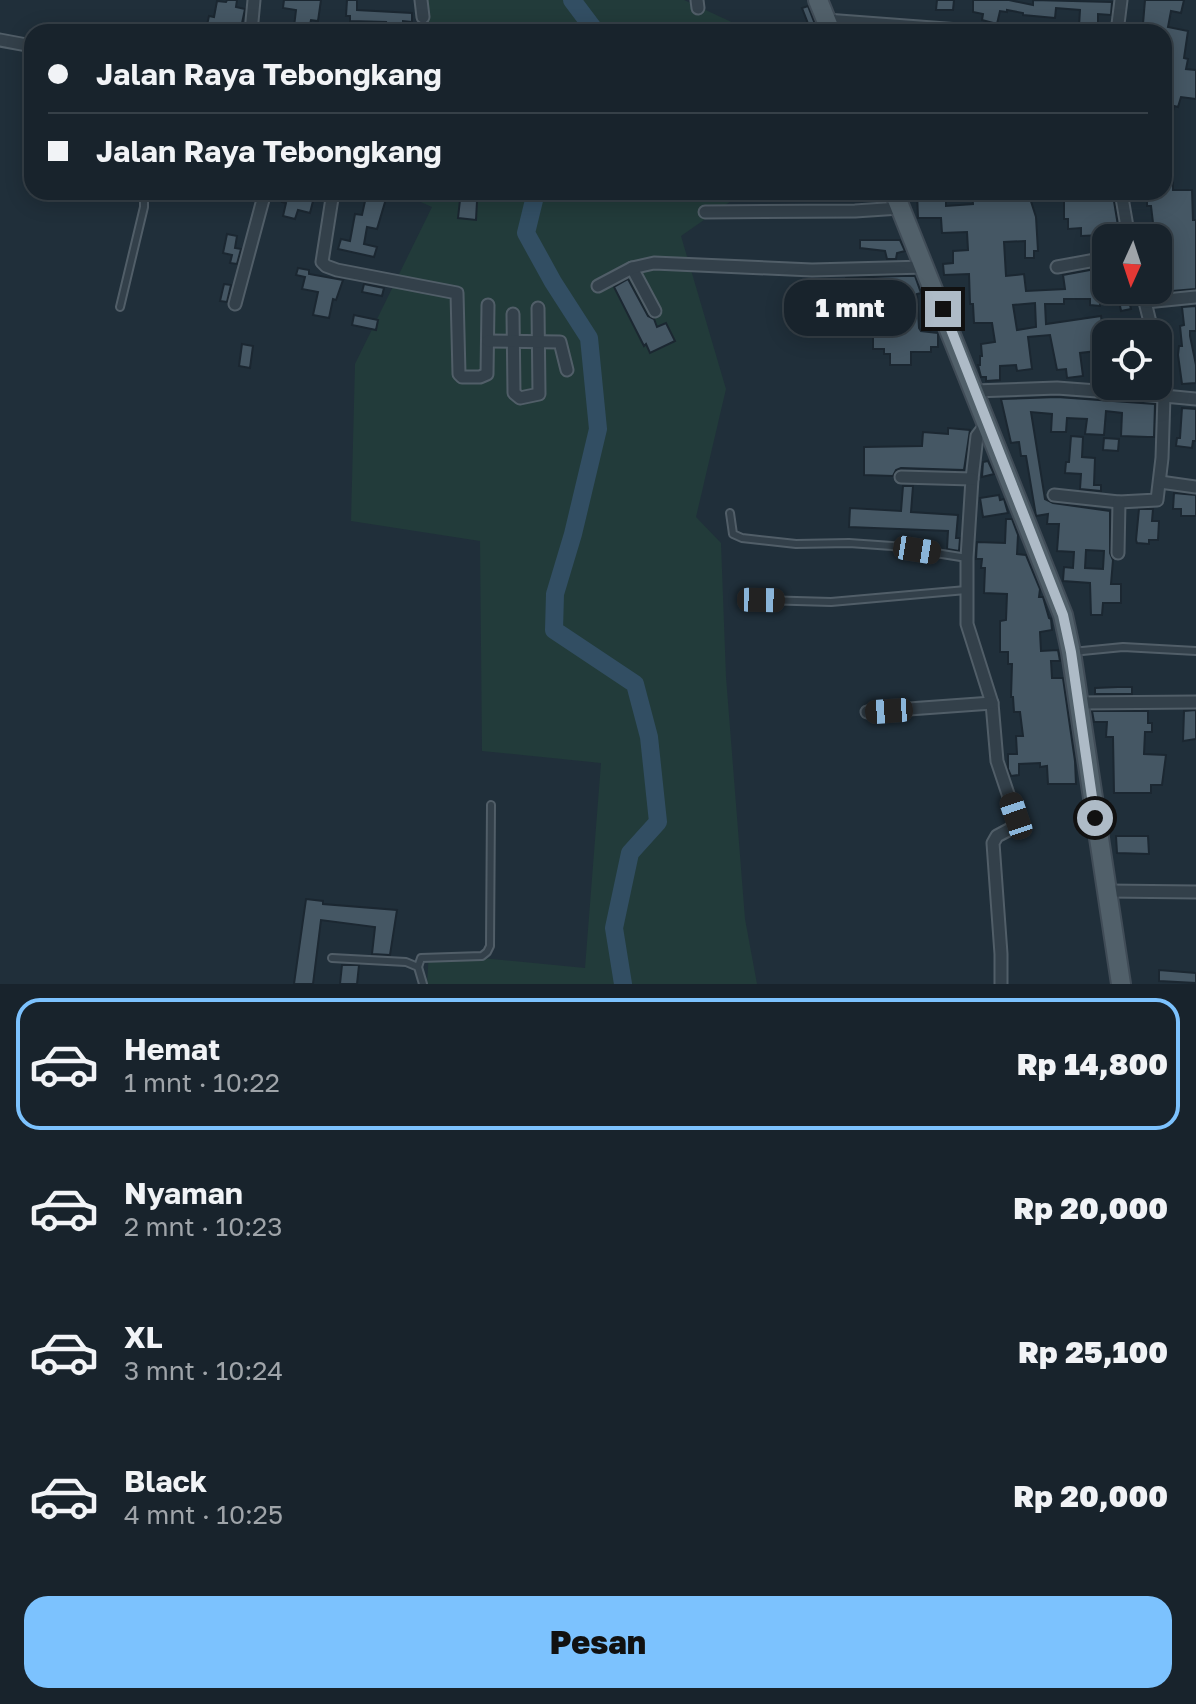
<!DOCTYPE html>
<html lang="id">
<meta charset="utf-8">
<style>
body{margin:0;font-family:"Golos Text",sans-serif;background:#212b34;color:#f1f3f6;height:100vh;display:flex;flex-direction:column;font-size:30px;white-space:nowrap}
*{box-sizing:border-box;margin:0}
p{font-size:26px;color:#9fa4a9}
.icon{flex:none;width:44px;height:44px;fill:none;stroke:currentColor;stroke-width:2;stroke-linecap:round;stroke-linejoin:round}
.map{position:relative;height:984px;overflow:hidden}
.sheet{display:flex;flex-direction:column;background:#18232c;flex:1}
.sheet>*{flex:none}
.guide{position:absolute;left:24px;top:24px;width:1148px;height:176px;border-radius:24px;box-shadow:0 4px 20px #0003,0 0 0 2px #364048;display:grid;align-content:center;height:176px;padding:0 24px;background:#18232c}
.needle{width:52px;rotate:183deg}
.fabs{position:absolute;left:1092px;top:224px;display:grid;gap:16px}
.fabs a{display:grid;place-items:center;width:80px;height:80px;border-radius:16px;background:#18232c;box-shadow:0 4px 20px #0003,0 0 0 2px #364048;font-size:40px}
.end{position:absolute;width:36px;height:36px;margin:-18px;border:10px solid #aebbc7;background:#111;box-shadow:0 0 0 4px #111}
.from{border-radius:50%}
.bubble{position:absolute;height:56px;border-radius:24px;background:#18232c;box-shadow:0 4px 20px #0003,0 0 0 2px #364048;font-size:26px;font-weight:800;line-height:56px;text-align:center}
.car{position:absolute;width:24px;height:48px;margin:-24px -12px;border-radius:10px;box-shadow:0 0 6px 2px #0007;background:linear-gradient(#222 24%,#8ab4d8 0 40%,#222 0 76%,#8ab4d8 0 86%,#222 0)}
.guide b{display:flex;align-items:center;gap:28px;height:76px;font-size:30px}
.guide b+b{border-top:2px solid #364048}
.guide i{width:20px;height:20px;background:#f1f3f6}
ul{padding:14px 0 0;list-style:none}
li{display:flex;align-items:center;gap:24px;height:132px;margin:0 16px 12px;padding:0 8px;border:4px solid transparent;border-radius:24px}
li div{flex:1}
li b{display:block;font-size:30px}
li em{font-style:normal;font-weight:800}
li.current{border-color:#7cc2fe}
li>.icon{width:72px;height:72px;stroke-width:1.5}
.cta{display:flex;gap:16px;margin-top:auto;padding:16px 24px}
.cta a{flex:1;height:92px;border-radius:24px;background:#7cc2fe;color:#111;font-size:32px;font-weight:800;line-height:92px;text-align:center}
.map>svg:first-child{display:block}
</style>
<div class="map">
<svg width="1196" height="984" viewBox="0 0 1196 984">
<rect width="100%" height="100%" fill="#202f3a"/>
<g fill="#223b3a">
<polygon points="428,0 684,0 753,32 415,32"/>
<polygon points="398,192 744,192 681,236 726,389 696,517 721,543 726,677 745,919 757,984 427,984 429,953 585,968 601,763 482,751 480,541 351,521 355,364 432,207"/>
</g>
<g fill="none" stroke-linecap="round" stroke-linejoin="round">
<g stroke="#324e63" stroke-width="18">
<polyline points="572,0 596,32"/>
<polyline points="536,192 526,233 553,282 589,338 598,429 573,534 555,594 554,630 635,684 649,737 658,822 630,853 614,928 623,984"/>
</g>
</g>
<g fill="#455764" stroke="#1b2731" stroke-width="2" fill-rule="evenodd">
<polygon points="227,0 237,0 236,7 245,9 241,28 228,25 227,29 207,25 209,16 214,17 217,1 226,2"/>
<polygon points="284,0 321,0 318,21 311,20 309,29 294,27 296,10 283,8"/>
<polygon points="347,0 357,0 357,10 412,13 412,22 403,21 403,32 385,32 386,22 350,21 350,16 346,16"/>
<polygon points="937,0 954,0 953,10 936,10"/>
<polygon points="973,0 1009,0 1033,5 1033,0 1112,2 1111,15 1098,14 1098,27 1079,26 1080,10 1056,8 1055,18 1023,15 1023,13 1007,10 1007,12 1000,11 997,24 982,20 983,14 973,12"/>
<polygon points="1145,0 1184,0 1181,13 1171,11 1168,27 1188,31 1184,58 1188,59 1186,69 1196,70 1196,99 1181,97 1178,107 1174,106 1168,136 1164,135 1164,91 1168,65 1164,64 1164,32 1146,32 1148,25 1143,24"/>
<polygon points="808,6 818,32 812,32 809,26 802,8"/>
<polygon points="1164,166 1173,166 1173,190 1192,190 1193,220 1196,220 1196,289 1160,292 1159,287 1169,286 1166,262 1163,263 1161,244 1158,244 1156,231 1154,231 1151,206 1147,206 1147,193 1164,192"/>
<polygon points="301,192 309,192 307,200 313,201 310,213 298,210 295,219 283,216 286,203 282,202 284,194 300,197"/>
<polygon points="367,192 388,192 377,229 367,227 364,244 377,247 374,257 338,249 341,239 350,241 355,214 362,215"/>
<path d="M917 192H946V206L973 204 972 192H1028L1036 217 1038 251H1034V258H1025V241L1004 242 1006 276 1024 274 1026 291 1065 289 1063 275 1106 267V293L1101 294 1100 306 1090 305V299H1064V304H1045L1046 324 1101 316 1103 333H1106V350L1080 353 1083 376 1067 378 1066 369 1057 370 1050 335 1028 337 1032 369 1017 371 1016 365 1000 366V380L986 381V377H981L978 365H980V356H982L981 344 995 342 992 323H974L973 304H970L969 274 944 275 943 264 953 263V251L968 250 967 232 942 233 941 218H918ZM1035 303 1036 327 1017 330 1013 305Z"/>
<polygon points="1064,192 1095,192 1095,196 1113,195 1120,238 1101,238 1101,235 1081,236 1081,228 1068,229 1068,219 1064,219"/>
<polygon points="460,200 477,201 476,220 458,218"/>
<polygon points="227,234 237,236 235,248 241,249 237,264 230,263 232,255 223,253"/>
<polygon points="860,240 900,240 905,251 897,253 896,259 887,259 885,251 860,248"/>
<polygon points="298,268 309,270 309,274 343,280 336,300 333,299 329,318 313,315 318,292 302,289 305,277 296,275"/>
<polygon points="901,276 915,276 921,293 917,294 919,328 921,331 938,333 938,347 931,347 931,352 911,352 911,365 890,365 890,354 884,354 884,349 873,349 873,327 850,327 850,318 872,319 872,295 861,295 862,288 856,288 856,284 846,284 846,278"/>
<polygon points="628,279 648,316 654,319 657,327 666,323 675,341 650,353 646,344 644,346 614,287"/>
<polygon points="224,284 231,285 227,302 220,301"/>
<polygon points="364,284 384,288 382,296 362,292"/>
<polygon points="1117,290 1134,290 1136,299 1129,301 1131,309 1121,311"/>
<polygon points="1196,306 1196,331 1190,331 1190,336 1196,365 1196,383 1182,384 1178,355 1179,346 1182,346 1180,326 1184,325 1182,307"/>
<polygon points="354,315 378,320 376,330 352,325"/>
<polygon points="242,344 253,346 250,368 239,366"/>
<path d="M1057 397 1155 404 1154 437H1148L1121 436 1122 413 1106 411 1104 435 1085 434 1087 419 1067 418 1066 432H1051L1052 414 1031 412 1045 499 1053 503 1110 511V553L1113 560 1111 584H1121V603H1103L1102 615H1091L1090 583 1063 581 1064 567 1073 568 1074 552 1057 551 1059 524H1047L1048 514 1036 516 1026 456H1021L1019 442 1011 443 1001 399ZM1086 550 1104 551 1103 569 1085 568Z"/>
<polygon points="1182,408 1196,409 1196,441 1193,441 1192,448 1176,446 1177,438 1180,438"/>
<polygon points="948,428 970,430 964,470 901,468 896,470 893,476 864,475 864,447 922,446 923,432 948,434"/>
<polygon points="1071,436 1083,437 1082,457 1095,458 1094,485 1101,485 1101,491 1080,489 1081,474 1065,473 1066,462 1069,462"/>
<polygon points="1104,438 1119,439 1118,451 1103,450"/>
<polygon points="988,461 994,474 982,477 983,462"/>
<polygon points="903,486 913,486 911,512 958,515 956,538 960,538 959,551 947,549 948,531 849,527 850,508 901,511"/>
<polygon points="1174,493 1196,495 1196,516 1181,516 1181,509 1173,509"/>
<polygon points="999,495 1000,500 1004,499 1008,513 983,517 980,498"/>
<polygon points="1139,509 1153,509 1152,521 1159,521 1158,540 1149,540 1149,544 1137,543 1136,540"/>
<polygon points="1006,519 1012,519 1018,535 1017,554 1026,555 1040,589 1039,597 1043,597 1049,618 1051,619 1052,630 1040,632 1041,651 1058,650 1060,661 1051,661 1052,678 1063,678 1075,761 1076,784 1048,784 1047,766 1040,767 1040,763 1019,764 1019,775 1011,776 1008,769 1008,754 1017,754 1016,736 1023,736 1020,712 1014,712 1013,697 1011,697 1012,664 1008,664 1008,652 1000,652 1000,621 1006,620 1007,594 984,593 985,568 981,568 982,559 976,559 977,542 1005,543"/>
<polygon points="1118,687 1132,687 1132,694 1095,694 1095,688"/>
<polygon points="1196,710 1196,739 1183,741 1184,711"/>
<polygon points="1092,711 1148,711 1148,723 1152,723 1152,732 1145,732 1144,754 1166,755 1162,785 1151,785 1151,793 1114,793 1113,737 1106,737 1107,722 1094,722"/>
<polygon points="1116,836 1148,836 1149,854 1117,853"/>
<polygon points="306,899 323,901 323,904 397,910 390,955 372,954 375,927 321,920 313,984 294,984"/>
<polygon points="342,965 359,965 357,984 340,984"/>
<polygon points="1159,970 1196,973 1196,983 1159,981"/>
</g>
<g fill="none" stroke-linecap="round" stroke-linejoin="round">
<defs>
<g id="lane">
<polyline points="120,307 144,207 144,200 140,192"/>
<polyline points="730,513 733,534 742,538 796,544 849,543 892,546 967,558"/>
<polyline points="761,600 831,602 966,590"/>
<polyline points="1072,652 1123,647 1196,651"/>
<polyline points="332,958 406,962 418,967 423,984"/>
<polyline points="418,967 421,958 482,956 487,952 490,946 491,805"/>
</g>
<g id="street">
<polyline points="421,0 423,17"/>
<polyline points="697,0 698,8"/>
<polyline points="826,20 986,32"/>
<polyline points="251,32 254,0"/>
<polyline points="1117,32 1121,0"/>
<polyline points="0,40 32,46"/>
<polyline points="333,192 322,262 326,266 337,270 457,293 459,374 462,377 480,377 487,374 488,305"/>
<polyline points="1121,192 1129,238"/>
<polyline points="705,212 855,211 900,208"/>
<polyline points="1057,267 1106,258"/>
<polyline points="632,268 655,311"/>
<polyline points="598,286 632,268 654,263 812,270 925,267"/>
<polyline points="1142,290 1153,334"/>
<polyline points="1146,302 1196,297"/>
<polyline points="235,304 265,192"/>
<polyline points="513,314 514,393 520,398 539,394 538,308"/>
<polyline points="488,341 560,342 567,370"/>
<polyline points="1158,360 1164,396 1196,399"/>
<polyline points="974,391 1057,388 1164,396 1162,458 1157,500 1119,502 1054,495"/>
<polyline points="987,423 977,436 972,479 967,558 967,624 992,703 997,761 1017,821 1014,827 997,836 993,843 1001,954 1001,984"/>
<polyline points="901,477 972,479"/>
<polyline points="1160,482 1196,487"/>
<polyline points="1118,553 1119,502"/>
<polyline points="1078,703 1196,702"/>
<polyline points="867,712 992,703"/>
<polyline points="1107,891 1196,892"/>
</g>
<g id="primary">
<polyline points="818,0 831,32"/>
<polyline points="894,192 1063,615 1071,652 1121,984"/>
</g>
</defs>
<use href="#lane" stroke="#515e68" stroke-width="10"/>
<use href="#street" stroke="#515e68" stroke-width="15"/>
<use href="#primary" stroke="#404c57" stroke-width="22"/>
<use href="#lane" stroke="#33404a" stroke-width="6"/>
<use href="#street" stroke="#33404a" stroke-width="11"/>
<use href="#primary" stroke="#51606a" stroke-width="18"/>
</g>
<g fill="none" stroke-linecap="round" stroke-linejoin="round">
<polyline stroke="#aebbc7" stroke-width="10" points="943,309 1063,615 1071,652 1095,818"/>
</g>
</svg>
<div class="fabs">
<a><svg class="needle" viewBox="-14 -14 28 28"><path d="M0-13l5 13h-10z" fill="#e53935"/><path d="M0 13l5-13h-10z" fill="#9fa4a9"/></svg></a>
<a><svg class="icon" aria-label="locate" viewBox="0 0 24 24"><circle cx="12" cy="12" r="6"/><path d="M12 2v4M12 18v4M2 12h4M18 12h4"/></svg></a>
</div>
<i class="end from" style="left:1095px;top:818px"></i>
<i class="end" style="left:943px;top:309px"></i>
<div class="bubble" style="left:784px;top:280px;width:132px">1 mnt</div>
<i class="car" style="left:917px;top:550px;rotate:99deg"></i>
<i class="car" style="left:761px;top:600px;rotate:91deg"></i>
<i class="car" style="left:889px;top:711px;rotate:266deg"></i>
<i class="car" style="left:1016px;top:816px;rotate:341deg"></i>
<div class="guide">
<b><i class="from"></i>Jalan Raya Tebongkang</b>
<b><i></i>Jalan Raya Tebongkang</b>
</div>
</div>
<section class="sheet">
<ul>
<li class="current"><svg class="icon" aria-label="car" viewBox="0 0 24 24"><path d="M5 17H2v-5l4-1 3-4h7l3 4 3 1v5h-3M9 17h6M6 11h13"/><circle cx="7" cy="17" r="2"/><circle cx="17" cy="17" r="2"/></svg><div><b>Hemat</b><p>1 mnt · 10:22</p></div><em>Rp 14,800</em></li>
<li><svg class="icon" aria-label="car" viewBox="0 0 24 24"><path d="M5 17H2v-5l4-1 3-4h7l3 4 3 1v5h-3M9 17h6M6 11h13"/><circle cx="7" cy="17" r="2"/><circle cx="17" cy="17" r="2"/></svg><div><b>Nyaman</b><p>2 mnt · 10:23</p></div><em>Rp 20,000</em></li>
<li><svg class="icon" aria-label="car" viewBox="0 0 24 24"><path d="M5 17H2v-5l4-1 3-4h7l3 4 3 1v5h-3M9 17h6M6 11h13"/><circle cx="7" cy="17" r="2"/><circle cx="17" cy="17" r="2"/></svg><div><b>XL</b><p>3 mnt · 10:24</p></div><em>Rp 25,100</em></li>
<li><svg class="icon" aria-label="car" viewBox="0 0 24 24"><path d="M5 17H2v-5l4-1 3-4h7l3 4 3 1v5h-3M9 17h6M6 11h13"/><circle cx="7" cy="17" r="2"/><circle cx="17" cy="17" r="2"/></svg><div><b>Black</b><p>4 mnt · 10:25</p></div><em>Rp 20,000</em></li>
</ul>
<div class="cta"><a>Pesan</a></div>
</section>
